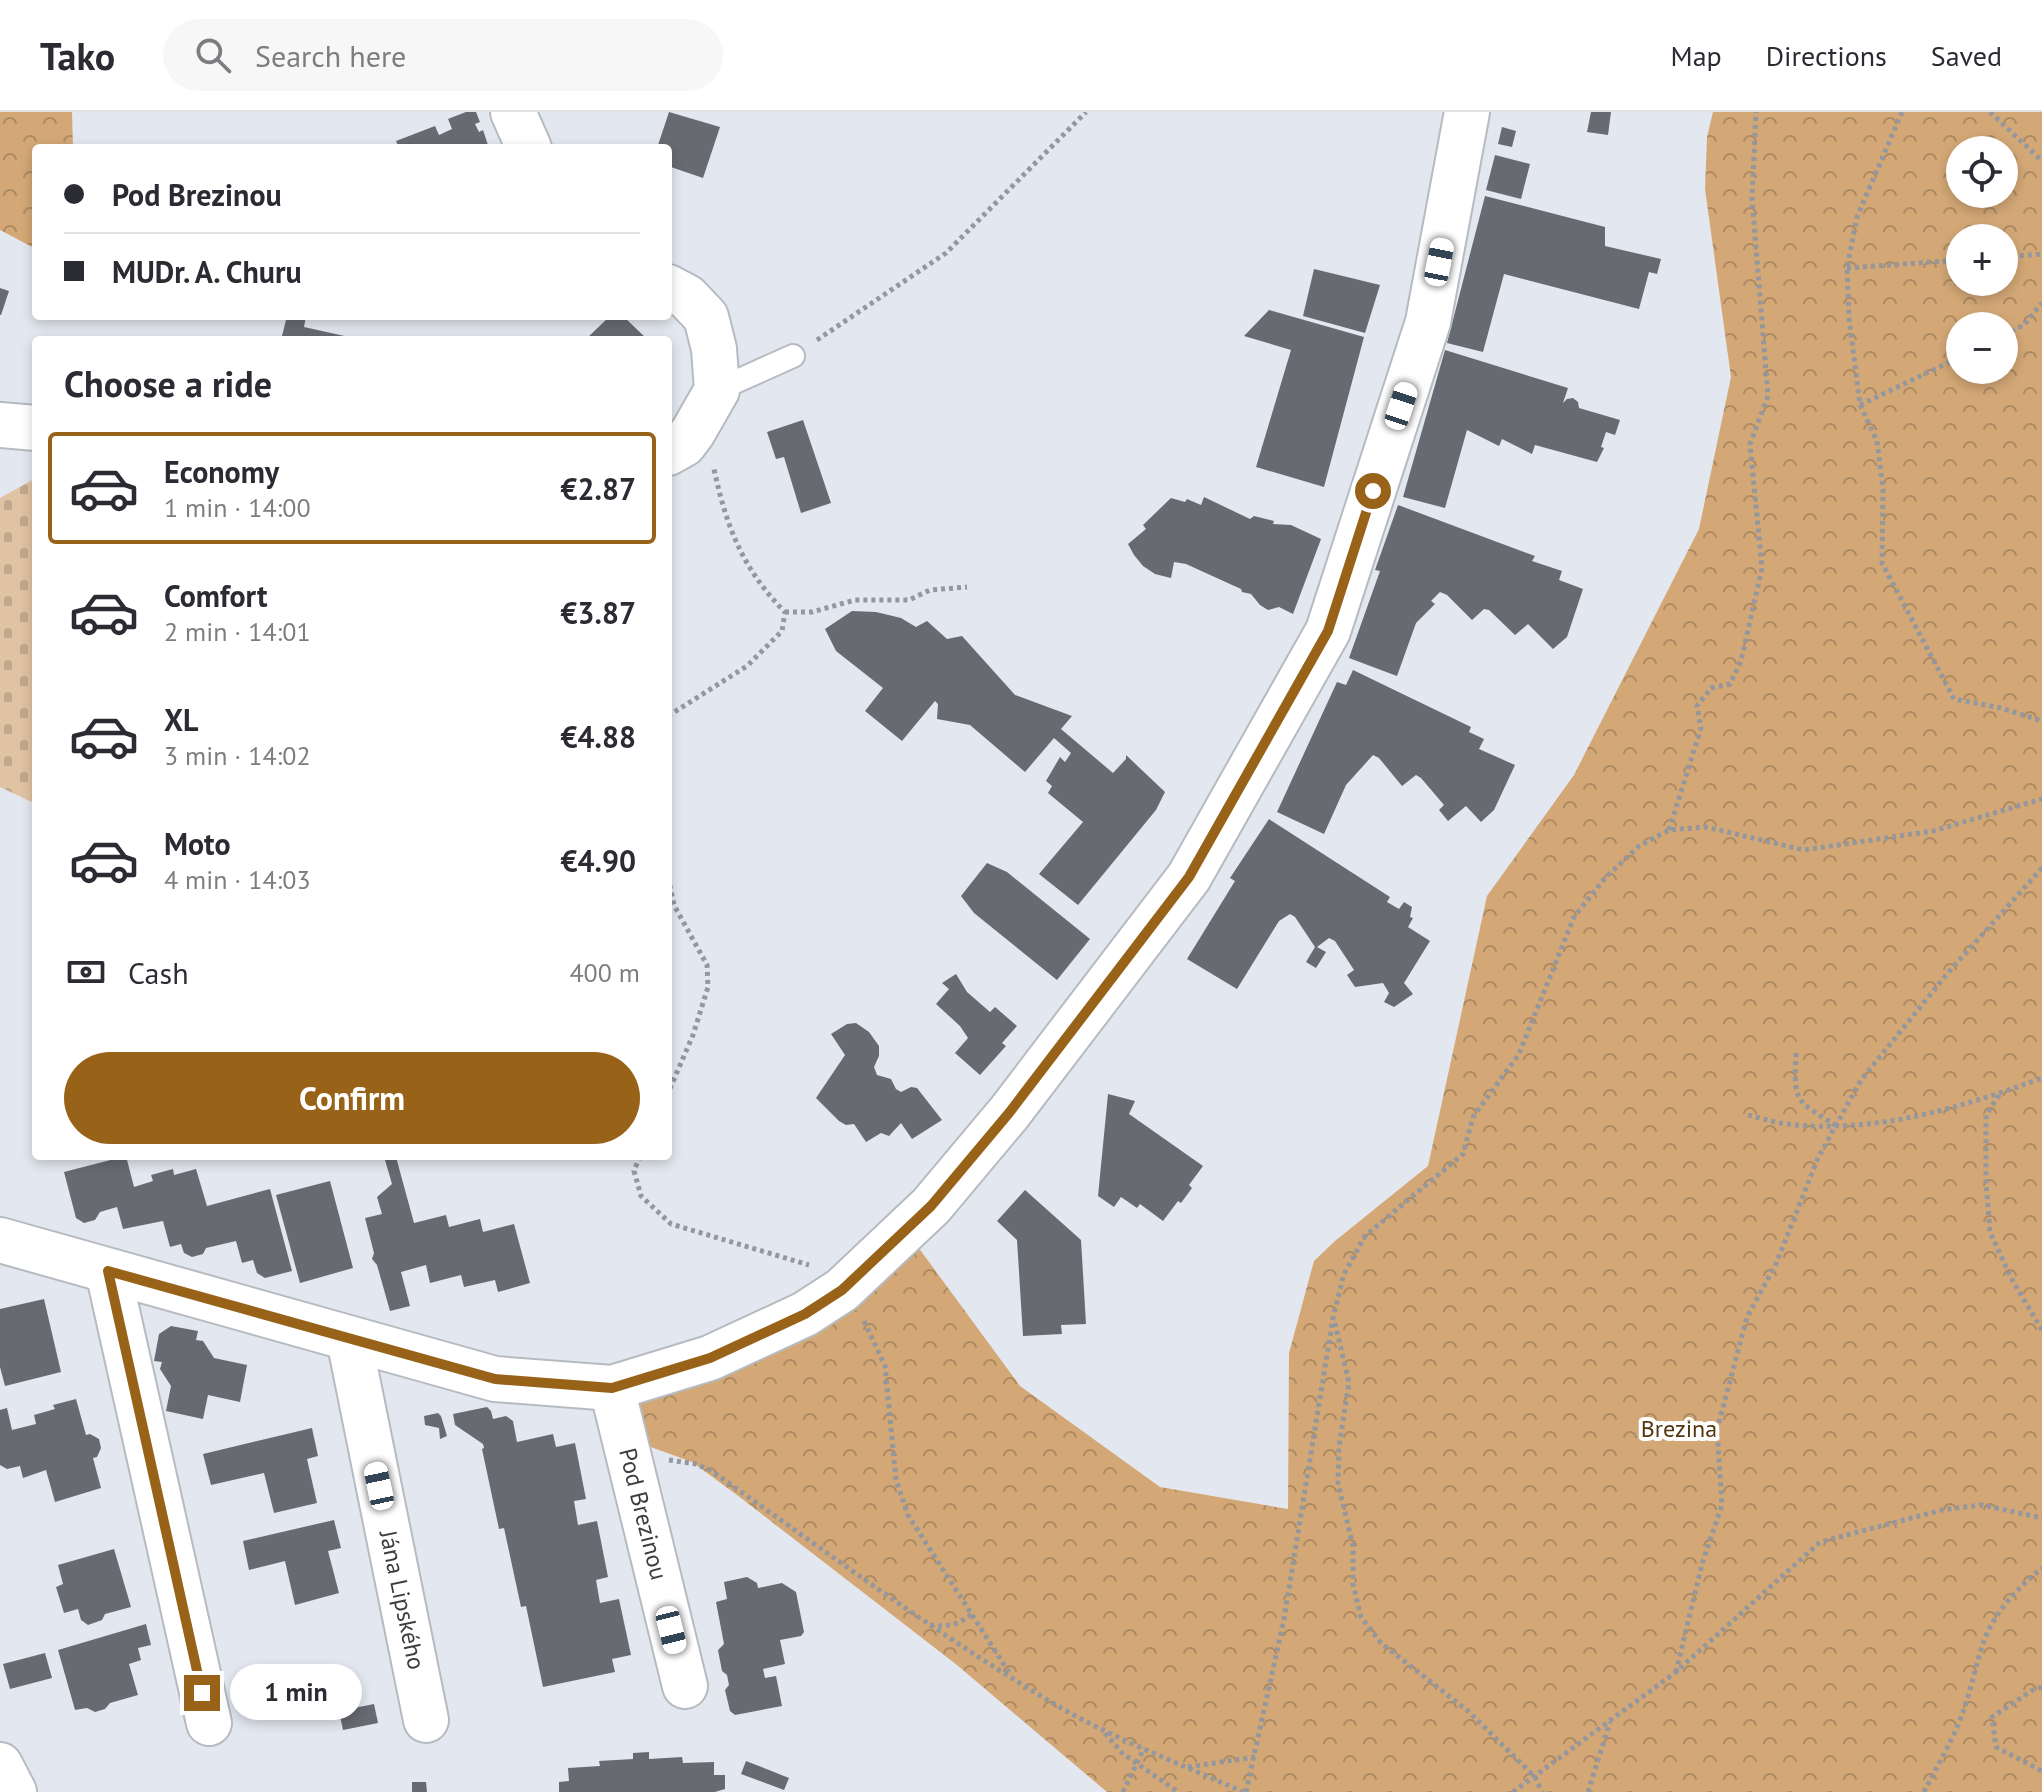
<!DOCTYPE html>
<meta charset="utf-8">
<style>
body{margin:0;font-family:"PT Sans",sans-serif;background:#f7f7f7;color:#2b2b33;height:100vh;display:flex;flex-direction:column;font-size:30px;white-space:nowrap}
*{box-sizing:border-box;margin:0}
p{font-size:26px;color:#7c7c81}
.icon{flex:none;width:44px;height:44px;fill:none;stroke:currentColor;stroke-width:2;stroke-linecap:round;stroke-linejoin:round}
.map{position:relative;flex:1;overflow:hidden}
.panel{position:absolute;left:32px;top:224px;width:640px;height:824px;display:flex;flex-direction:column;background:#fff;border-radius:8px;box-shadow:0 4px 12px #0003}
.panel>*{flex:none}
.hud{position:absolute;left:32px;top:32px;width:640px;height:176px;border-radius:8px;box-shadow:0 4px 12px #0003;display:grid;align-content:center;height:176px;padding:0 32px;background:#fff}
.controls{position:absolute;left:1946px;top:24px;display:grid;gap:16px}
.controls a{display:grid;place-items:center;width:72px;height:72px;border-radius:50%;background:#fff;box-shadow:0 4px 12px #0003;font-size:40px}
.end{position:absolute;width:36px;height:36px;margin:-18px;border:10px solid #986319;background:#fff;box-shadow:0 0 0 4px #fff}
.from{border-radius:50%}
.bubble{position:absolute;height:56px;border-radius:28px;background:#fff;box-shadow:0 4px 12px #0003;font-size:26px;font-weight:600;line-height:56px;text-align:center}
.car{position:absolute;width:24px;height:48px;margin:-24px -12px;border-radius:10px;box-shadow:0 0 6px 2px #0007;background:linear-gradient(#fff 24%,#345 0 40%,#fff 0 76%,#345 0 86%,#fff 0)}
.hud b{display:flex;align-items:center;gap:28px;height:76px;font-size:30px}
.hud b+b{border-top:2px solid #e1e1e2}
.hud i{width:20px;height:20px;background:#2b2b33}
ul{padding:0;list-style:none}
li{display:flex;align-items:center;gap:24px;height:112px;margin:0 16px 12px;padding:0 16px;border:4px solid transparent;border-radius:8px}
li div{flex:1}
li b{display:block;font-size:30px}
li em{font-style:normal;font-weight:600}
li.on{border-color:#986319}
li>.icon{width:72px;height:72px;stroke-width:1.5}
h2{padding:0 32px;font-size:36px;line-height:96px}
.pay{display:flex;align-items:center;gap:20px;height:88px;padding:0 32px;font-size:30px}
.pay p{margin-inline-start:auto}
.primary-button{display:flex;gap:16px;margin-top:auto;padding:16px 32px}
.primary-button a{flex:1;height:92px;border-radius:48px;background:#986319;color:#fff;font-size:32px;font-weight:600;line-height:92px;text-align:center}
header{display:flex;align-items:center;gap:48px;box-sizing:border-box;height:112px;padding:0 40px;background:#fff;border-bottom:2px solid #e1e1e2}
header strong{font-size:38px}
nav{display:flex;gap:44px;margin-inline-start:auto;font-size:28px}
.search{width:560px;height:72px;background:#f7f7f7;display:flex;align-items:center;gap:20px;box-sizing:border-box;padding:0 28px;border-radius:44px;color:#7c7c81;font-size:30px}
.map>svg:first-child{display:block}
</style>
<header>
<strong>Tako</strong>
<div class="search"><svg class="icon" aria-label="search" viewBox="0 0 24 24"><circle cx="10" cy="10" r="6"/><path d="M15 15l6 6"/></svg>Search here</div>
<nav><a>Map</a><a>Directions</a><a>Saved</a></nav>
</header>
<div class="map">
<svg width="2042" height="1680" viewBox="0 0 2042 1680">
<defs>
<pattern id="forest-crowns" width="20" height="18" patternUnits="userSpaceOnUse" patternTransform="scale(2)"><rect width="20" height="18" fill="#d4a876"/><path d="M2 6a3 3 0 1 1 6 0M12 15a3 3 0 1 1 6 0" fill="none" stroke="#ad8a62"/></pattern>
<pattern id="cemetery-stones" width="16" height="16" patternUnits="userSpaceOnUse" patternTransform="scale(2)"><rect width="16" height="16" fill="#e0c3a2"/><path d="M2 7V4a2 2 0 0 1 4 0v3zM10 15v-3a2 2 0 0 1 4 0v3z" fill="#c1a88d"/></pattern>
</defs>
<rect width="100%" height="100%" fill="#e3e7ef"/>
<g fill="url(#forest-crowns)" fill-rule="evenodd">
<polygon points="0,0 72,0 73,36 36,36 36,137 0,118"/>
<path d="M1713 0H2042V1680H1107L957 1553 737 1383 692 1350 648 1334 638 1292 790 1229 918 1135 1020 1274 1160 1375 1288 1397 1289 1241 1314 1149 1335 1129 1428 1054 1487 784 1574 663 1699 417 1731 265 1705 77 1707 25ZM1960 38H2004V82H1960ZM1960 126H2004V170H1960ZM1960 214H2004V258H1960Z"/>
</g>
<polygon fill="url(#cemetery-stones)" points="36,366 36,692 0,675 0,386"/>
<g fill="#676b71">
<polygon points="466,0 476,0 480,10 475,12 479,20 483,18 489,36 399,36 396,29 435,14 439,23 452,17 448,7"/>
<polygon points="669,0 720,15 703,66 668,54 668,36 657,36"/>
<polygon points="1591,0 1611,0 1608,23 1587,20"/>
<polygon points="1502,15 1516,19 1512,35 1498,32"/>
<polygon points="1495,43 1530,52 1521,87 1486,78"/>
<polygon points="1485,84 1605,115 1605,134 1661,147 1657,162 1649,160 1639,197 1504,162 1483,240 1447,231"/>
<polygon points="1314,157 1380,173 1365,221 1303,204"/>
<polygon points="0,176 9,179 1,203 0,203"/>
<polygon points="1269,198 1364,225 1324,375 1256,355 1291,238 1244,224"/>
<polygon points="287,204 306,204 304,215 349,225 349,228 281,228"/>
<polygon points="610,204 623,204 648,228 585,228"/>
<polygon points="1445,238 1568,276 1563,291 1567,287 1573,286 1578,290 1579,296 1620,308 1615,323 1606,320 1601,335 1604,336 1597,350 1535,333 1532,342 1502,327 1499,334 1467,318 1445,396 1403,385"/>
<polygon points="803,308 831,391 801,401 784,345 776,347 767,320"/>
<polygon points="1204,385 1250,407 1254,404 1274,409 1273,412 1291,413 1321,427 1293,502 1279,495 1268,498 1260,493 1251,482 1242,480 1241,477 1186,452 1174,450 1171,466 1155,462 1143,454 1134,443 1128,432 1146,417 1143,413 1171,386 1185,390 1187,387 1201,393"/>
<polygon points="1398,393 1535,444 1532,449 1562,459 1559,468 1583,477 1567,525 1553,537 1528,512 1515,523 1489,498 1484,497 1472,508 1447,483 1440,480 1431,489 1435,492 1416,511 1397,564 1349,546 1380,459 1375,458"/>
<polygon points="852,499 876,500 901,506 916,515 927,509 947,527 962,524 1015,583 1072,604 1061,617 1113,661 1126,647 1126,643 1165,680 1156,698 1078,793 1039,762 1083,710 1048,681 1052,674 1046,669 1060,645 1065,650 1071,641 1054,626 1025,660 970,613 937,607 938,592 935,589 902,629 865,599 883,576 836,539 825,517"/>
<polygon points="1353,558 1471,615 1469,620 1484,627 1479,637 1515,653 1494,698 1481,710 1466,694 1448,709 1439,698 1444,693 1421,666 1416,663 1402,674 1379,646 1373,643 1346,673 1324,722 1277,700 1337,570 1346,573"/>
<polygon points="1269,707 1390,785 1387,790 1399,797 1404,790 1412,795 1410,805 1413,806 1408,815 1430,829 1404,871 1413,882 1394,895 1384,890 1389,881 1383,871 1355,875 1347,863 1354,858 1335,829 1329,826 1317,835 1326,840 1316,856 1306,850 1315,835 1295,805 1290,802 1279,809 1237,877 1187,847 1235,769 1230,766"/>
<polygon points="987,751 1007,760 1090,827 1057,868 974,801 961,784"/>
<polygon points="956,862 967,880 990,900 995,895 1017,914 1002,931 1006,934 980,963 955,941 968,926 960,914 936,892 949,877 942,871"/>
<polygon points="856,911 869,920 879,934 879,944 874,955 877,963 891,967 896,977 901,980 911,975 917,976 942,1008 912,1027 901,1011 889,1024 881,1021 866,1030 854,1012 846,1013 839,1009 816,986 845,943 831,922 847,912"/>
<polygon points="1108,982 1135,989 1129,1002 1203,1054 1189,1073 1192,1076 1181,1091 1178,1089 1163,1109 1140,1092 1137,1096 1121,1085 1114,1095 1098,1084"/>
<polygon points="126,1044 134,1075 153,1069 151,1063 173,1057 174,1063 196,1057 207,1094 270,1077 292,1159 265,1166 257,1161 253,1148 242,1151 236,1129 206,1136 203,1142 192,1145 184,1141 181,1132 170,1135 163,1109 123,1117 117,1095 100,1100 95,1108 84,1111 76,1106 64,1060"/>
<polygon points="396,1045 414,1111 446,1103 449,1115 480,1107 483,1120 514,1112 530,1171 498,1180 495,1168 464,1175 461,1163 430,1171 426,1153 401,1160 410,1194 390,1199 377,1153 372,1147 374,1141 365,1106 382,1102 377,1085 392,1072 385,1048"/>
<polygon points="330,1069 353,1156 300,1171 276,1083"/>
<polygon points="1025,1078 1081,1128 1086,1212 1061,1213 1062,1222 1023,1224 1017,1128 997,1109"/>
<polygon points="44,1187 61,1260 5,1274 0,1255 0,1197"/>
<polygon points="171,1214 198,1219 196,1228 203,1229 214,1246 247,1253 240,1290 208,1283 203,1307 166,1299 171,1274 160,1257 162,1250 154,1249 159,1222"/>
<polygon points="76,1287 86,1323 90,1322 99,1327 101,1336 97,1345 93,1346 101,1376 55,1390 46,1358 23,1366 20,1354 7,1357 0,1353 0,1298 7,1296 12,1318 36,1312 34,1303 55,1297 53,1293"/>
<polygon points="487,1295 491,1299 493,1307 506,1304 513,1309 517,1330 553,1322 556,1335 575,1331 586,1387 574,1389 578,1413 597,1409 608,1465 596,1468 600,1491 619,1487 631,1543 612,1547 615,1560 543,1575 526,1494 521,1495 504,1416 499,1417 482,1337 484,1336 483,1332 455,1313 453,1302"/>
<polygon points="438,1301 441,1304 447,1324 440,1327 439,1316 425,1313 424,1304"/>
<polygon points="312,1316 318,1344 307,1347 317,1391 274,1401 264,1361 211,1373 203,1342"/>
<polygon points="334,1408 341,1436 328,1439 339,1481 295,1493 285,1449 249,1458 243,1429"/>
<polygon points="114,1437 131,1495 105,1502 102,1508 88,1513 81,1508 78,1497 64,1501 56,1475 63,1472 58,1453"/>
<polygon points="747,1465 757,1471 758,1476 782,1471 796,1480 804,1520 801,1524 780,1528 785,1552 763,1557 765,1566 776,1564 782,1594 735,1603 730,1599 725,1578 729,1573 727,1563 722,1559 718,1538 724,1532 716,1490 727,1487 724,1470"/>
<polygon points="146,1512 151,1533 138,1536 141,1548 129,1552 138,1583 110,1591 105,1597 95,1600 87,1596 75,1598 58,1538"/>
<polygon points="45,1541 52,1566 10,1577 3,1552"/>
<polygon points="374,1592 378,1611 343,1618 339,1599"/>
<polygon points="649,1640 649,1647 682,1645 683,1651 714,1650 714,1663 725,1663 725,1677 715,1680 559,1680 559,1670 569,1669 568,1656 600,1654 599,1649 633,1647 633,1641"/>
<polygon points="746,1649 789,1666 784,1678 741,1662"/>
<polygon points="412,1670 426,1670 427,1680 412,1680"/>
</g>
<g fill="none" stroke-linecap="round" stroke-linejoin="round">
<defs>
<polyline id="lane" points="717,278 793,244"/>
<g id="street">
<polyline points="513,0 529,36"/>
<polyline points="668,175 687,185 706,205 714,237 717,278 693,320 684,332 668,341"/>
<polyline points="0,313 36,316"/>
<polyline points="0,1128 495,1267 612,1276 710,1246 805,1202 842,1178 931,1094 1009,1001 1189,765 1328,519 1428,210 1467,0"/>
<polyline points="108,1159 209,1611"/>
<polyline points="349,1227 426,1608"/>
<polyline points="612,1276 685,1574"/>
<polyline points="0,1653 14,1680"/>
</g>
</defs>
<use href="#lane" stroke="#b6bbc2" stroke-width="26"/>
<use href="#street" stroke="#b6bbc2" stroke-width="48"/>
<g stroke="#94979d" stroke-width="5" stroke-dasharray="4 4" stroke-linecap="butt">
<polyline points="1902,0 1857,105 1847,156 1849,206 1860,293 1877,329 1883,377 1882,451 1954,587 2001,596 2042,609"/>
<polyline points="1990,0 2042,49"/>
<polyline points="2004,145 2042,142"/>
<polyline points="1847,156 1960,148"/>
<polyline points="2004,223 2024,213 2042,191"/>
<polyline points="817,228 946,141 1086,0"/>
<polyline points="1860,293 1960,245"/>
<polyline points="785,500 812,500 855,488 909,488 930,478 967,475"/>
<path d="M668 604 747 554 782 519 785 500C743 458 726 414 714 357"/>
<polyline points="668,656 668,675"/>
<polyline points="1669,718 1701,616 1697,594 1711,576 1730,572 1741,549 1762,456 1750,332 1768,284 1752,86 1756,0"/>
<polyline points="668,765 674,793 707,853 708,875 693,923 668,981"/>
<path d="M1796 941C1794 991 1794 987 1835 1013"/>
<polyline points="1999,983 1986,1003 1986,1070 1990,1120 2011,1166 2042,1218"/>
<path d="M1748 1003C1764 1007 1780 1012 1796 1013 1883 1020 1962 995 2042 966"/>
<polyline points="640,1044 634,1059 641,1084 671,1112 809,1153"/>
<polyline points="864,1209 885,1254 896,1368 908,1403 1010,1562"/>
<polyline points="1335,1211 1349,1271 1339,1334 1338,1371 1353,1434 1353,1472 1361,1505 1381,1531 1468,1599 1535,1665 1542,1680"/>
<path d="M669 1348 696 1352 710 1358C823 1437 933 1520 1051 1590 1111 1626 1179 1651 1243 1680"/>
<path d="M930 1513C948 1515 958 1513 972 1502"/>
<polyline points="1676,1560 1702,1452 1722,1393 1717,1318 1747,1205 1776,1152 1818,1046 1861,968 1947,862 2042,756"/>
<polyline points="2042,1575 2033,1578 1992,1605 1996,1635 2042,1659"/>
<polyline points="1105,1621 1122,1641 1178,1680"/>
<polyline points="1188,1655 1255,1645"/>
<polyline points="1123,1680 1144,1636"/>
<polyline points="1246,1680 1284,1507 1333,1206 1344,1162 1365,1124 1463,1042 1473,1005 1519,942 1574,805 1605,766 1639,734 1669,718 1706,715 1804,738 1933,719 2042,687"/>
<polyline points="1513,1680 1676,1560 1820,1430 1942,1398 1982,1393 2042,1406"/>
<polyline points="1588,1680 1610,1610"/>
<path d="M1924 1680C1935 1658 1948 1636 1958 1613 1968 1589 1973 1565 1980 1541 1989 1506 2015 1478 2042 1456"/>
</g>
<use href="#lane" stroke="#fff" stroke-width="22"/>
<use href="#street" stroke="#fff" stroke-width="44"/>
</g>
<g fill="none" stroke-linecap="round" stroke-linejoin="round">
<polyline stroke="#986319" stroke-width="10" points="202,1581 108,1159 495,1267 612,1276 710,1246 805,1202 842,1178 931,1094 1009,1001 1189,765 1328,519 1373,379"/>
</g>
<g text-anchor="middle" stroke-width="8" stroke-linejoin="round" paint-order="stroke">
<g font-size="24" fill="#54360e" stroke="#fff">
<text x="1679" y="1325">Brezina</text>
</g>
<g font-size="24" fill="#3b3d40" stroke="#fff">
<text transform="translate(643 1402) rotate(76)" y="8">Pod Brezinou</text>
<text transform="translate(402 1488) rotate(78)" y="8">Jána Lipského</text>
</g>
</g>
</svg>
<div class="controls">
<a><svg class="icon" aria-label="locate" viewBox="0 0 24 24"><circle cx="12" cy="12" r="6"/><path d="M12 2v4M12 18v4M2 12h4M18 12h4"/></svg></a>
<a>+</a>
<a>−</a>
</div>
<i class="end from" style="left:1373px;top:379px"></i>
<i class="end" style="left:202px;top:1581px"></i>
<div class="bubble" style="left:230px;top:1552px;width:132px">1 min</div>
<i class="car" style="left:1439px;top:150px;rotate:11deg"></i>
<i class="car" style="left:1401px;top:294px;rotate:18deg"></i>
<i class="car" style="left:379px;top:1374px;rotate:348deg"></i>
<i class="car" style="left:671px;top:1518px;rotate:166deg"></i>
<div class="hud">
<b><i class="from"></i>Pod Brezinou</b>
<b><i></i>MUDr. A. Churu</b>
</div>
<section class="panel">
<h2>Choose a ride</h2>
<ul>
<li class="on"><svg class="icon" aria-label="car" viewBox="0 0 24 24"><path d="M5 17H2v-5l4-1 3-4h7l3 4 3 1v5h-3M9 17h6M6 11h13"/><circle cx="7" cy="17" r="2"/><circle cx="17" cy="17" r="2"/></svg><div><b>Economy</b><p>1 min · 14:00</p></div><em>€2.87</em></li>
<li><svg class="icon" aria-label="car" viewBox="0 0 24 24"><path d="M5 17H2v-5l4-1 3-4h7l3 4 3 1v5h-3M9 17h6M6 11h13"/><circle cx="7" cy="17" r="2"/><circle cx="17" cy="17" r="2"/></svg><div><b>Comfort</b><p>2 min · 14:01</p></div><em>€3.87</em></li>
<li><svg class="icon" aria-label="car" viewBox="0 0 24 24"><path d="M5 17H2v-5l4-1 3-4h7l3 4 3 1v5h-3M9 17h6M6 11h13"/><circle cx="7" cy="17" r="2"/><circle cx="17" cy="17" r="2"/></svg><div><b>XL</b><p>3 min · 14:02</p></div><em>€4.88</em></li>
<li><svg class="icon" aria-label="car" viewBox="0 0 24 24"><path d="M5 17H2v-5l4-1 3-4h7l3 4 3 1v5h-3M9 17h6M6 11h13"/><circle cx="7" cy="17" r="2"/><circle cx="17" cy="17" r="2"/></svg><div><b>Moto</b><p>4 min · 14:03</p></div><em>€4.90</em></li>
</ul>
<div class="pay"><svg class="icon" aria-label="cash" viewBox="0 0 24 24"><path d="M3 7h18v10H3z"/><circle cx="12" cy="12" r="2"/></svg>Cash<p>400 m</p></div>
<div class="primary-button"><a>Confirm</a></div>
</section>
</div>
